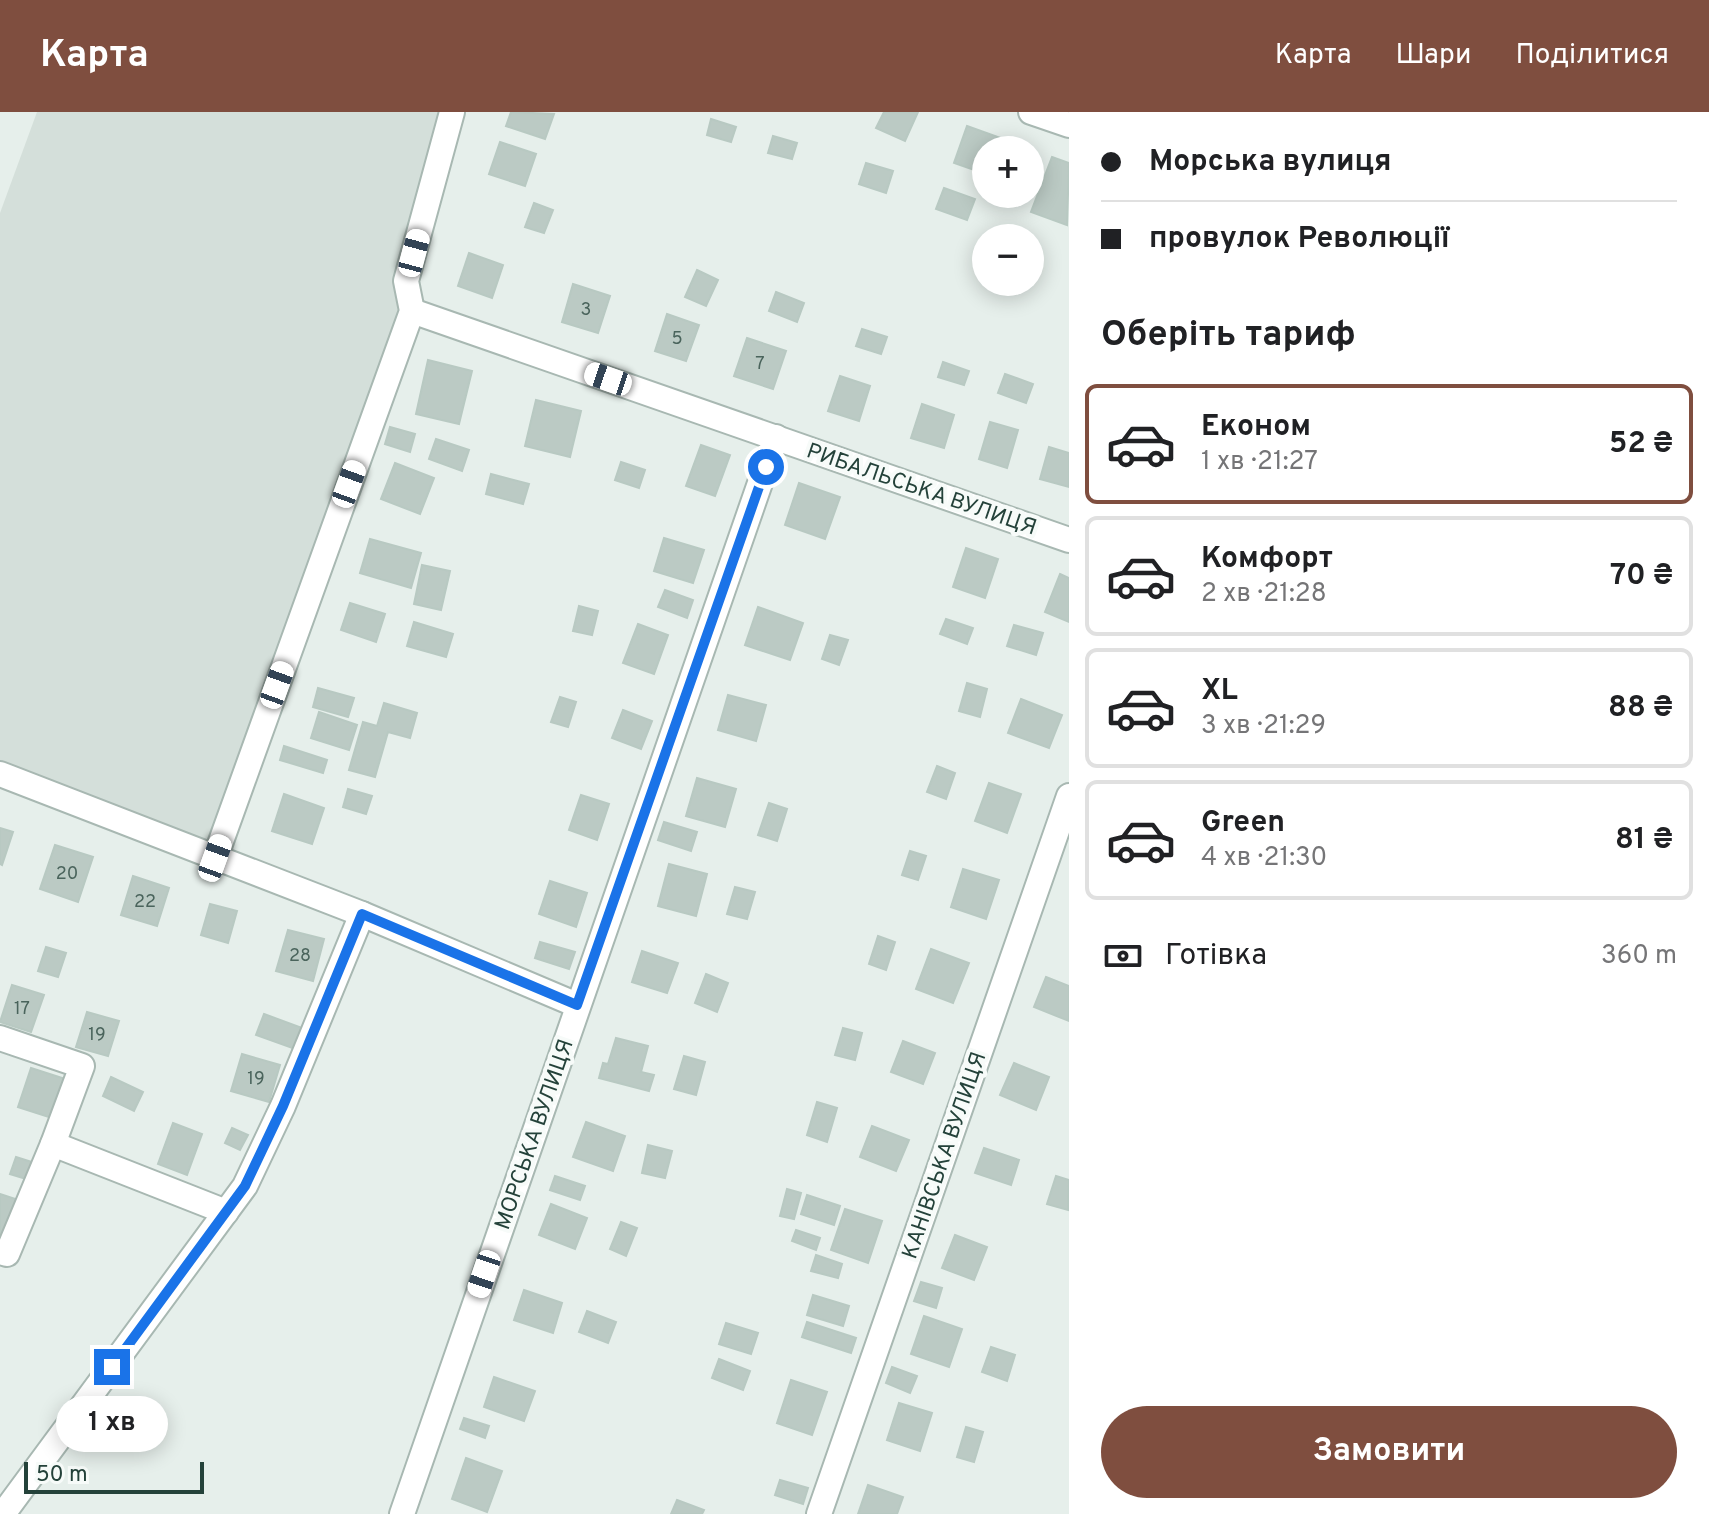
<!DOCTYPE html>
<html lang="uk">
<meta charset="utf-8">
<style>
body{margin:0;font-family:Overpass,sans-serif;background:#f2f2f2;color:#202124;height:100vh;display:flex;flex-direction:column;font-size:30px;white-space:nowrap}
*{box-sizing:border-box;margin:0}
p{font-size:26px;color:#757577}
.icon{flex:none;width:44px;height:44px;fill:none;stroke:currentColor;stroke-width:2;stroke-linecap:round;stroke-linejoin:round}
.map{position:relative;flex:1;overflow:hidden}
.side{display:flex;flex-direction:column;background:#fff;width:640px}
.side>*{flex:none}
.hud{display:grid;align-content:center;height:176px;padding:0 32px;background:#fff}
.controls{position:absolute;left:972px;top:24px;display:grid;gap:16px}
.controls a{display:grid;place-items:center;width:72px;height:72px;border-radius:50%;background:#fff;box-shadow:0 4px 20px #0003;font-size:40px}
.scale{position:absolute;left:24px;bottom:20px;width:180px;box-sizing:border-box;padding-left:8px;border:4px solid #24423a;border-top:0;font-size:22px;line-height:28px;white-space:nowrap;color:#24423a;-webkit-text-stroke:6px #f7fbf9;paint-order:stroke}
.end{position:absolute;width:36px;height:36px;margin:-18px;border:10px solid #1a73e8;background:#fff;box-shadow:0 0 0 4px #fff}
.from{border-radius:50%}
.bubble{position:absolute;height:56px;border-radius:28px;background:#fff;box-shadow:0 4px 20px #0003;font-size:26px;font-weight:700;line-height:56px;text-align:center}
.car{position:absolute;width:24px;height:48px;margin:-24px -12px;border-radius:10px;box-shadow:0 0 6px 2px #0007;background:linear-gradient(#fff 24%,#345 0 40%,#fff 0 76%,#345 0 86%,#fff 0)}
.hud b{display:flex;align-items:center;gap:28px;height:76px;font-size:30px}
.hud b+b{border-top:2px solid #e0e0e0}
.hud i{width:20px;height:20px;background:#202124}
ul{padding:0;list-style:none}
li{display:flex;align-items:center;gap:24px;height:120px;margin:0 16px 12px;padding:0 16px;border:4px solid #e0e0e0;border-radius:12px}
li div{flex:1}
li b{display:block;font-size:30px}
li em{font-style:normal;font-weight:700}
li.current{border-color:#7f4e3f}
li>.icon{width:72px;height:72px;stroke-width:1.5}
h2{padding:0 32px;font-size:36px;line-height:96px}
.pay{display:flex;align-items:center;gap:20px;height:88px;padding:0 32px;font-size:30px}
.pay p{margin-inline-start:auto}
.action{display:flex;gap:16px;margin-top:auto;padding:16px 32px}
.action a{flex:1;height:92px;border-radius:48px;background:#7f4e3f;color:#fff;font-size:32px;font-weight:700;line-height:92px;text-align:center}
header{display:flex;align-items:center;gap:48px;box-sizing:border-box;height:112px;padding:0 40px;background:#7f4e3f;color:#fff}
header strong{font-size:38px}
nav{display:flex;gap:44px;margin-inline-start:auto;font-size:28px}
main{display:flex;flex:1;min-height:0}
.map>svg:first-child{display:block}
</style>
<header>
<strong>Карта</strong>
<nav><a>Карта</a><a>Шари</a><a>Поділитися</a></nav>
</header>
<main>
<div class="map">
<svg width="1069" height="1402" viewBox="0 0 1069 1402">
<rect width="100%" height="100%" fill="#e6efeb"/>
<polygon fill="#d4dfda" points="37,0 452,0 412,199 215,746 0,662 0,101"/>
<g fill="#bbcac4" stroke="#b8c9c2" stroke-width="2">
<polygon points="511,0 554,2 545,27 506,14"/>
<polygon points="884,0 918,0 905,29 876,16"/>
<polygon points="711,7 736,15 731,30 707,23"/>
<polygon points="967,14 1012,30 1009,38 986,38 986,62 954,51"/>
<polygon points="773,24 797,31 792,47 768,41"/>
<polygon points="500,30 536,42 525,74 489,62"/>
<polygon points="1052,45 1069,51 1067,113 1031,100"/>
<polygon points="866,51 893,59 886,81 859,72"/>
<polygon points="944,76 975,87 967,108 936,97"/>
<polygon points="534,91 553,98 544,121 525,115"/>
<polygon points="469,141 503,153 492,186 458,174"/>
<polygon points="697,158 718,168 706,194 685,185"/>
<polygon points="573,172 610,184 598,221 562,210"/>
<polygon points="776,180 804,191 797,210 769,199"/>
<polygon points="667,202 699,213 686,249 655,239"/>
<polygon points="862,217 887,225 881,242 856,234"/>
<polygon points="747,226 786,239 773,277 734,264"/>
<polygon points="428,248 472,259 459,312 416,302"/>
<polygon points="943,250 969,259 964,273 938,265"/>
<polygon points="1005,262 1033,272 1026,291 998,281"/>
<polygon points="840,264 870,274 859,309 828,299"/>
<polygon points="536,288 581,299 570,345 525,334"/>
<polygon points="922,292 954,303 944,336 911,326"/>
<polygon points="990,310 1018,318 1007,356 979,347"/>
<polygon points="390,315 415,322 410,340 385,332"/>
<polygon points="436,327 469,338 462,359 429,347"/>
<polygon points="701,333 730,343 715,384 686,374"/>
<polygon points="1049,335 1069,341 1069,375 1040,367"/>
<polygon points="621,350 645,358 639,376 615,368"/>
<polygon points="395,351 434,366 420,402 381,387"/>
<polygon points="491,362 529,372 523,392 486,382"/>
<polygon points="799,371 840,385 825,427 785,413"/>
<polygon points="664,426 704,438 693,471 654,459"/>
<polygon points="370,427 421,441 411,476 360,461"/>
<polygon points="966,436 998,447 985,486 953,475"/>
<polygon points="422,453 450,459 441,498 414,492"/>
<polygon points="1060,462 1069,466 1069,510 1045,500"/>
<polygon points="665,478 693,488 687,506 658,495"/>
<polygon points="350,491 385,502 376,530 341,518"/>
<polygon points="579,494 598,499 592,523 573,519"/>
<polygon points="758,495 803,511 790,548 745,533"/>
<polygon points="946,507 973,516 967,532 940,522"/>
<polygon points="414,510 453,522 446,545 407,534"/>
<polygon points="638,512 668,523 654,562 623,551"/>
<polygon points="1014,513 1043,521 1036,543 1007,534"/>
<polygon points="830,523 848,528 839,553 822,547"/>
<polygon points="967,571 987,577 980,605 959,599"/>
<polygon points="318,576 354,586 348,605 313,595"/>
<polygon points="728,583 766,593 756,629 718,618"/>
<polygon points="560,585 576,590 568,615 551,610"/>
<polygon points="1021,587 1062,603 1049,636 1008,621"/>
<polygon points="384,591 417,601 410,626 388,620 375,665 349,658 363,610 377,614"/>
<polygon points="623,598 652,609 641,637 612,626"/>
<polygon points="319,600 357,613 349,638 311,626"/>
<polygon points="284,634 327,648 323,661 280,648"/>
<polygon points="937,654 955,661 946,687 927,680"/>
<polygon points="697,666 736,677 725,715 686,704"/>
<polygon points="989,671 1021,682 1007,721 975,709"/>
<polygon points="348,677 372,684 366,702 343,695"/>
<polygon points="284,682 324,696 312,732 272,719"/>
<polygon points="581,683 609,692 597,728 569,718"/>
<polygon points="769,691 787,697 777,729 758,723"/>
<polygon points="664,710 697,720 691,739 658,728"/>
<polygon points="0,716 13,720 2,753 0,752"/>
<polygon points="55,733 93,745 78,790 40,777"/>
<polygon points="910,739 926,744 918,768 902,763"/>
<polygon points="669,752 707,762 696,804 658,794"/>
<polygon points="963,757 999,768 986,807 951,795"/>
<polygon points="133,764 169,776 157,814 121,803"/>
<polygon points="550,769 587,781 576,815 539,802"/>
<polygon points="735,775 755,780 747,807 727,802"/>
<polygon points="210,792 237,799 228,831 201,823"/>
<polygon points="288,818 324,827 313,869 276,859"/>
<polygon points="878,824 895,830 886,858 869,852"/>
<polygon points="540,830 575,840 569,857 535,846"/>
<polygon points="46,835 66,841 58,865 38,859"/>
<polygon points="931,837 969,851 953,891 916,877"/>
<polygon points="642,839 678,851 667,881 632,870"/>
<polygon points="706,862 728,871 717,900 695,891"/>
<polygon points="1046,865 1069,874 1069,909 1034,895"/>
<polygon points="12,873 44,883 31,920 0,910"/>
<polygon points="87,900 119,909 108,944 76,935"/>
<polygon points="264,902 305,917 298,938 256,923"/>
<polygon points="843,916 862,921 855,948 835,943"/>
<polygon points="616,926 648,934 641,960 654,963 649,979 599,966 603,951 608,952"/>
<polygon points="903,929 935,941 923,972 891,960"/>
<polygon points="242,942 280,953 269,990 231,979"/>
<polygon points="684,944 705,950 696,983 674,977"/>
<polygon points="1014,951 1049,965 1036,998 1000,983"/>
<polygon points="31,956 65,967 52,1006 18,995"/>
<polygon points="111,965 143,980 134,999 103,984"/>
<polygon points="817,990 837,996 827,1030 807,1023"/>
<polygon points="586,1010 625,1024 613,1059 573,1045"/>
<polygon points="173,1011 202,1022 187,1063 158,1052"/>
<polygon points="872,1014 909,1028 896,1059 860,1045"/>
<polygon points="232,1016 248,1023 240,1038 225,1031"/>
<polygon points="648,1033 672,1039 665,1066 642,1061"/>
<polygon points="984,1036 1019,1048 1011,1073 975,1061"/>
<polygon points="16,1045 41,1053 36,1070 10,1062"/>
<polygon points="555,1064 585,1074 580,1088 550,1078"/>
<polygon points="1056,1064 1069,1068 1068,1098 1047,1092"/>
<polygon points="787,1077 801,1081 794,1107 780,1104"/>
<polygon points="0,1082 18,1088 4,1127 0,1126"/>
<polygon points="807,1083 840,1094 834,1113 801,1102"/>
<polygon points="551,1092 587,1106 575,1137 539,1123"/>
<polygon points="845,1097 882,1109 868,1151 831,1138"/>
<polygon points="621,1110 637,1116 626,1144 610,1137"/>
<polygon points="796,1118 820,1126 816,1138 792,1129"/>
<polygon points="955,1123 987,1135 974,1168 942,1156"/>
<polygon points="816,1143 842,1152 838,1166 811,1159"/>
<polygon points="921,1170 942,1176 936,1196 914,1189"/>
<polygon points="524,1178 562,1191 553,1221 514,1208"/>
<polygon points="813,1183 849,1194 843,1214 807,1203"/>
<polygon points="587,1199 616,1210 608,1231 579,1220"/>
<polygon points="924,1204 962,1217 949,1255 911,1242"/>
<polygon points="807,1210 856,1226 851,1241 802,1225"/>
<polygon points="726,1211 758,1221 751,1242 719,1232"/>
<polygon points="991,1235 1015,1243 1007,1269 982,1260"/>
<polygon points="719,1247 750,1259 743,1278 712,1266"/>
<polygon points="892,1255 917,1264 910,1281 886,1271"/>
<polygon points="494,1265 535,1279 524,1309 484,1295"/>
<polygon points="791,1268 827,1280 812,1323 777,1311"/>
<polygon points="899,1291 932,1301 920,1339 887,1328"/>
<polygon points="464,1306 489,1314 485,1326 460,1317"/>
<polygon points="966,1315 983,1320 974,1350 957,1345"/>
<polygon points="466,1346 502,1359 487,1400 452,1387"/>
<polygon points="780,1368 808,1376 803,1392 775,1383"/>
<polygon points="868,1373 903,1385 897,1402 858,1402"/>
<polygon points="677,1388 704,1398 702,1402 671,1402"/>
</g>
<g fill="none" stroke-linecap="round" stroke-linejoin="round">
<defs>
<g id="street">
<polyline points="1031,0 1069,13"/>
<polyline points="412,199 1069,428"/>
<polyline points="0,662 362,802 577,893"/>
<polyline points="215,746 412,199 406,169 452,0"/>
<polyline points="0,926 82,954 53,1032 7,1142 0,1140"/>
<polyline points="53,1032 226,1100"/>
<polyline points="3,1402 245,1074 283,994 362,802"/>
<polyline points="402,1402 776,325"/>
<polyline points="819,1402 1069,684"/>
</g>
</defs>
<use href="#street" stroke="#a8b8b2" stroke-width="28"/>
<use href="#street" stroke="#fff" stroke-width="24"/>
</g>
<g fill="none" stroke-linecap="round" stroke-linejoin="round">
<polyline stroke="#1a73e8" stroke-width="10" points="112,1255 245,1074 283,994 362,802 577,893 766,355"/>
</g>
<g text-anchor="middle" stroke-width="8" stroke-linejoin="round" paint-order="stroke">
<g font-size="18" fill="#4a645c">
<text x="586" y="203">3</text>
<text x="677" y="232">5</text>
<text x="760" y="257">7</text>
<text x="67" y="767">20</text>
<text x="145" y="795">22</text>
<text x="300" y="849">28</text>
<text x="22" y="902">17</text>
<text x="97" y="928">19</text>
<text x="256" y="972">19</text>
</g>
<g font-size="22" fill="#24423a" stroke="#f7fbf9">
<text transform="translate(922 376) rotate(19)" y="8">РИБАЛЬСЬКА ВУЛИЦЯ</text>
<text transform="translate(533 1022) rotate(-71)" y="8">МОРСЬКА ВУЛИЦЯ</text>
<text transform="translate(943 1043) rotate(-71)" y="8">КАНІВСЬКА ВУЛИЦЯ</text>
</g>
</g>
</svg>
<div class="controls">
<a>+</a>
<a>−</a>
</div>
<div class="scale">50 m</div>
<i class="end from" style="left:766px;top:355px"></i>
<i class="end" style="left:112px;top:1255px"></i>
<div class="bubble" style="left:56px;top:1284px;width:112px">1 хв</div>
<i class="car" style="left:414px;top:141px;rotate:15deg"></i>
<i class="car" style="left:608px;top:267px;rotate:289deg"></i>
<i class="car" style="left:349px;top:372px;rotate:20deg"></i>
<i class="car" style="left:277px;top:573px;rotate:20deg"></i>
<i class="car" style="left:215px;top:746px;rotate:20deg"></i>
<i class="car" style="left:484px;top:1162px;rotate:199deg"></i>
</div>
<section class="side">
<div class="hud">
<b><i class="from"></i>Морська вулиця</b>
<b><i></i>провулок Революції</b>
</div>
<h2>Оберіть тариф</h2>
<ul>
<li class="current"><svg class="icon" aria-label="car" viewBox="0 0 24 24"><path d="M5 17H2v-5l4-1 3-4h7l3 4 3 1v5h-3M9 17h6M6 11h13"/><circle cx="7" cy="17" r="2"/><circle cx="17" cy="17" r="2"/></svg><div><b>Економ</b><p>1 хв · 21:27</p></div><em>52 ₴</em></li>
<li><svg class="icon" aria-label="car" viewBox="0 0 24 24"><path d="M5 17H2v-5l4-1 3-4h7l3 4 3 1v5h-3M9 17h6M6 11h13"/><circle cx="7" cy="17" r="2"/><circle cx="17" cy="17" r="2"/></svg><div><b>Комфорт</b><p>2 хв · 21:28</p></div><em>70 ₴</em></li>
<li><svg class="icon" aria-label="car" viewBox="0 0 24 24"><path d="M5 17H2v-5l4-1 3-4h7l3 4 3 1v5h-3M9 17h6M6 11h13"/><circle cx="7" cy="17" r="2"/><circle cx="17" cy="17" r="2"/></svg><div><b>XL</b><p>3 хв · 21:29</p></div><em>88 ₴</em></li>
<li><svg class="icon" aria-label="car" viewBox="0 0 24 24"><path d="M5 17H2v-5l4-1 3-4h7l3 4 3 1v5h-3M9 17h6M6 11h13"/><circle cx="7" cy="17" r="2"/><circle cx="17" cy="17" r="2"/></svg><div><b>Green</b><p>4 хв · 21:30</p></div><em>81 ₴</em></li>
</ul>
<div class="pay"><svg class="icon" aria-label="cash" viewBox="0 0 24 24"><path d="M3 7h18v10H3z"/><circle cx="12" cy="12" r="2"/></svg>Готівка<p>360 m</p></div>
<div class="action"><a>Замовити</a></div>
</section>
</main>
